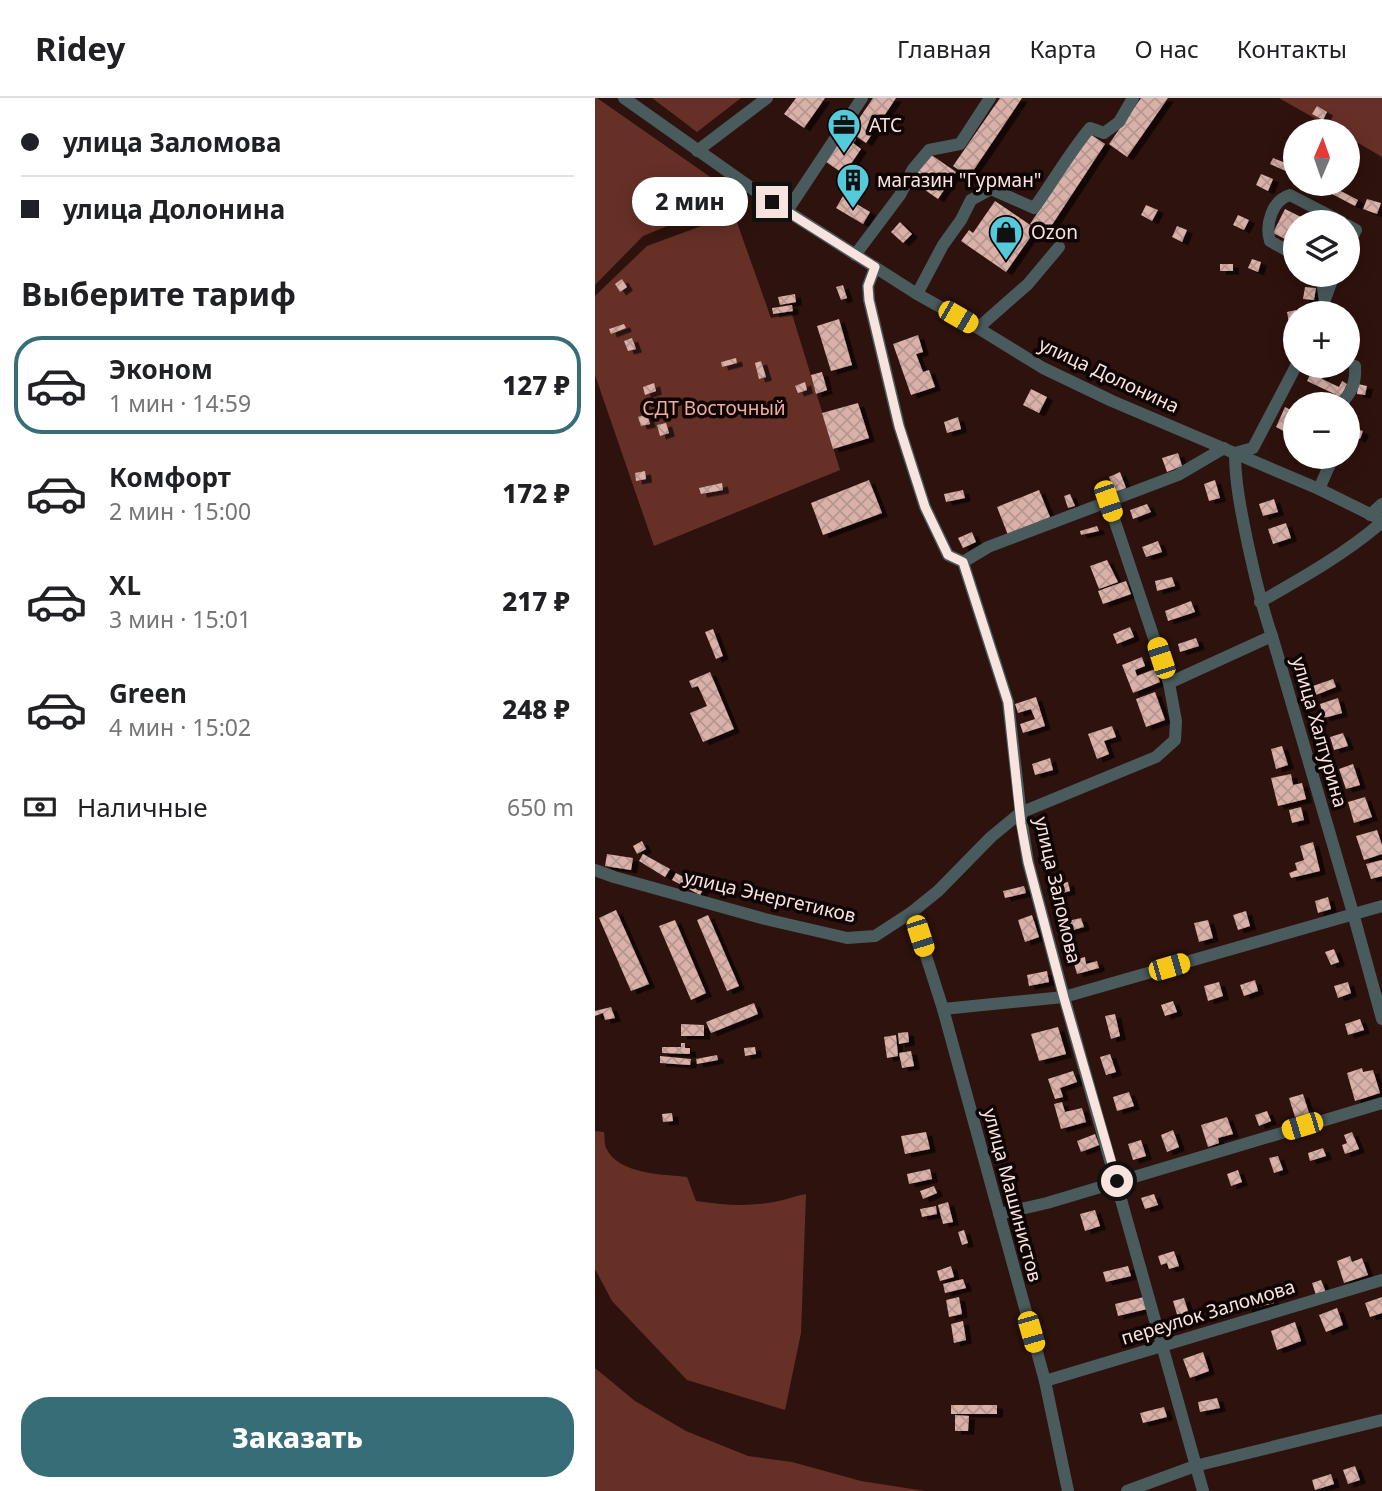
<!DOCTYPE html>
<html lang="ru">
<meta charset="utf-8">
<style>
body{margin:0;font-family:"Noto Sans",sans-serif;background:#f2f2f2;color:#202124;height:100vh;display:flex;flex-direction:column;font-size:26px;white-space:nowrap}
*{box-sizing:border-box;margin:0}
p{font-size:23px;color:#757577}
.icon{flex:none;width:38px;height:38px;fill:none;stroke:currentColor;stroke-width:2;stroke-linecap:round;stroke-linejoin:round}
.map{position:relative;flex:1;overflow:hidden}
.details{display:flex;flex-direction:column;background:#fff;width:595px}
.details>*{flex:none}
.banner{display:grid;align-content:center;height:154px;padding:0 21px;background:#fff}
.needle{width:46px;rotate:2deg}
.controls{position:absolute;left:688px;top:21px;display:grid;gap:14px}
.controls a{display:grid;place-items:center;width:77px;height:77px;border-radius:50%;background:#fff;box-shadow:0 4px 18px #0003;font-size:35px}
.end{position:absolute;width:32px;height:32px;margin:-16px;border:9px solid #f9e3df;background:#111;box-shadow:0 0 0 4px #111}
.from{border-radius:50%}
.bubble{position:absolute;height:49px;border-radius:24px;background:#fff;box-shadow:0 4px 18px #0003;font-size:23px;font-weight:800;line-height:49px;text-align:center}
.car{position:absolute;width:21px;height:42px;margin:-21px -10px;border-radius:9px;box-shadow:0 0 5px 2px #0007;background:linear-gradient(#f5c518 24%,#345 0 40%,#f5c518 0 76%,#345 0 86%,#f5c518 0)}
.banner b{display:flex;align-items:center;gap:24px;height:66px;font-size:26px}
.banner b+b{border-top:2px solid #e0e0e0}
.banner i{width:18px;height:18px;background:#202124}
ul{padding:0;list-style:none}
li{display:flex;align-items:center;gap:21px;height:98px;margin:0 14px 10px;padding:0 7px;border:4px solid transparent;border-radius:28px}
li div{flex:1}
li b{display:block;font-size:26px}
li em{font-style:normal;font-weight:800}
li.active{border-color:#376d76}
li>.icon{width:63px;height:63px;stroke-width:1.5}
h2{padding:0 21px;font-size:32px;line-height:84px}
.pay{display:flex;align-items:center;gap:18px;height:77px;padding:0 21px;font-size:26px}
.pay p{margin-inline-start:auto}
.primary-button{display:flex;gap:14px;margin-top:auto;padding:14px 21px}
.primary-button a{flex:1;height:80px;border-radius:28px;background:#376d76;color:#fff;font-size:28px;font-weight:800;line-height:80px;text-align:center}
header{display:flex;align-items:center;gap:42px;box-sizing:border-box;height:98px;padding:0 35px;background:#fff;border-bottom:2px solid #e0e0e0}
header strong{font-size:33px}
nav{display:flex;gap:38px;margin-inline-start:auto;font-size:24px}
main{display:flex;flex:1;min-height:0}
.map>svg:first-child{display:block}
</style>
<header>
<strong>Ridey</strong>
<nav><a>Главная</a><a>Карта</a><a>О нас</a><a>Контакты</a></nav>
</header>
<main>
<section class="details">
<div class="banner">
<b><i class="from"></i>улица Заломова</b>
<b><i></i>улица Долонина</b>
</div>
<h2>Выберите тариф</h2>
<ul>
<li class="active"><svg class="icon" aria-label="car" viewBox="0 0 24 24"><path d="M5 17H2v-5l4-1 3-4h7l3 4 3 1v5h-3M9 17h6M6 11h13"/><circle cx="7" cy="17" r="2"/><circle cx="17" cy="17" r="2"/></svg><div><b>Эконом</b><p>1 мин · 14:59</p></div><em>127 ₽</em></li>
<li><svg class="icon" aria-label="car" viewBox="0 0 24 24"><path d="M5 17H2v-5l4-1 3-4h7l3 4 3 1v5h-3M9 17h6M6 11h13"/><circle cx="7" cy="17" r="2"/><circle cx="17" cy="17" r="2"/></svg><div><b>Комфорт</b><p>2 мин · 15:00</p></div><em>172 ₽</em></li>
<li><svg class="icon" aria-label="car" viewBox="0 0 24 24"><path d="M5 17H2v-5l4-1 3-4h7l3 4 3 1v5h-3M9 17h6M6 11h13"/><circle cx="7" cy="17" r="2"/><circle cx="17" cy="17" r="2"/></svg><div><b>XL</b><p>3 мин · 15:01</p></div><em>217 ₽</em></li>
<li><svg class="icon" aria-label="car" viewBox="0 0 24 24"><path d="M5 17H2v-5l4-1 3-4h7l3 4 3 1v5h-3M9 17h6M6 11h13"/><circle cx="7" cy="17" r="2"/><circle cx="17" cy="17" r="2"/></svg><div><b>Green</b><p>4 мин · 15:02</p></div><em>248 ₽</em></li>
</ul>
<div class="pay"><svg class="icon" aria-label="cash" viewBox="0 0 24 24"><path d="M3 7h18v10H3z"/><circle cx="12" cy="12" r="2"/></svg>Наличные<p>650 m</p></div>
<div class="primary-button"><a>Заказать</a></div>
</section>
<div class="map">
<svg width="787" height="1393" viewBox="0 0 787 1393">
<defs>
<pattern id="building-cross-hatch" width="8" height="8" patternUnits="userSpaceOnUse" patternTransform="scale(1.75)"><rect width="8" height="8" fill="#d9b1a9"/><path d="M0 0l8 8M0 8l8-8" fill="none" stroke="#b69690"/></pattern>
<filter id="shadow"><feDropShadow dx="6" dy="3.5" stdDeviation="0" flood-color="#0009"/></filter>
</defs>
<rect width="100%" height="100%" fill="#2e120d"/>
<g fill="#673027">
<polygon points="0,0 2,0 144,99 48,138 0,187"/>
<polygon points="57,0 146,0 102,34"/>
<polygon points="684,0 787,0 787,59 753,39 752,33 742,33"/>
<polygon points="139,116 176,220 197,216 245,372 59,448 0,277 0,198 52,148"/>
<path d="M0 1033 9 1034C10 1038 9 1046 11 1050 24 1077 68 1076 92 1079L101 1103C127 1107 153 1109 179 1104 190 1102 200 1098 211 1096L206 1235 190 1312 92 1282 17 1203 0 1171Z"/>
<polygon points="0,1270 40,1303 91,1333 153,1358 197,1364 266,1383 330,1393 0,1393"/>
</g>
<g fill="url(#building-cross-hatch)" filter="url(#shadow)">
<polygon points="201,0 230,0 209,30 189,16"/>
<polygon points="278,0 301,0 271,45 255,34"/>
<polygon points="405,0 427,0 374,79 358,68"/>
<polygon points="546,0 573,0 532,59 514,46"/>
<polygon points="722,8 732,14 728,22 717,16"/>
<polygon points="251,34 261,41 258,45 266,51 249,76 231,64"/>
<polygon points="495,36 510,46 451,136 435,126"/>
<polygon points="335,56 361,74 343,101 317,83"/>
<polygon points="678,60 696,67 693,74 675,66"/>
<polygon points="666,76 678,81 673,93 661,87"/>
<polygon points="718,86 737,86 736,88 763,102 760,108"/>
<polygon points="248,98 275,114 268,126 241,110"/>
<polygon points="48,99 55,106 48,112 42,105"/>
<polygon points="772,101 786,105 782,116 768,111"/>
<polygon points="400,103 441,131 411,174 366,143 374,132 378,135"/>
<polygon points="551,107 563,112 557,123 546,117"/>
<polygon points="690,111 716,124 700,124 700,146 678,135"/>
<polygon points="643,117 654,122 649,132 638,127"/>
<polygon points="305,124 317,136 308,145 296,134"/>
<polygon points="582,128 592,132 587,144 577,139"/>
<polygon points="657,161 666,164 663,174 653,170"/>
<rect x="625" y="166" width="13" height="7"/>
<polygon points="27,181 32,189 25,194 20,186"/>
<polygon points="248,187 252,200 246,202 241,189"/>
<polygon points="710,189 721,190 719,202 708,201"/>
<polygon points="200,196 201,204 185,207 183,199"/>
<polygon points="197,207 198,213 178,216 177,210"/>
<polygon points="701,212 700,224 694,225 692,214"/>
<polygon points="244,221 257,267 236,273 222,228"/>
<polygon points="29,226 31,230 16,236 14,231"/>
<polygon points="323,237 328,254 321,256 328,274 334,272 340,289 316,297 298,246"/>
<polygon points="37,240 41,251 33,253 29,243"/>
<polygon points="141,260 142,265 127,269 126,264"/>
<polygon points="166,263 171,279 164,281 160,265"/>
<polygon points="727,272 730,274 727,281 744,289 747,283 752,286 746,299 712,283 716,274 724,278"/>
<polygon points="227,274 232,292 221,296 216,277"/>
<polygon points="210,284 212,292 203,295 200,288"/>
<polygon points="59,285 61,293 50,297 48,289"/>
<polygon points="763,286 772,288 770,297 762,296"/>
<polygon points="436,291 452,299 444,315 428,307"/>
<polygon points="263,305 274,340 238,351 227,315"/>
<polygon points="690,309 700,314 700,339 681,329"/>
<polygon points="52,316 55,326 46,328 43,319"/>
<polygon points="363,319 366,331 352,335 349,324"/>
<polygon points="71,325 74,335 65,338 62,327"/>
<polygon points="756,329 768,333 765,341 753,337"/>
<polygon points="583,355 587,368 572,374 567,360"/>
<polygon points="50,373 51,381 41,383 40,375"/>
<polygon points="525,374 531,390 520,394 514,379"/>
<polygon points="274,382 287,415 228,437 216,405"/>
<polygon points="620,382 625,400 614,403 609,386"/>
<polygon points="127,385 128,392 106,396 104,390"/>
<polygon points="368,392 370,400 351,404 349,396"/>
<polygon points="444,392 455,419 413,437 402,409"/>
<polygon points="475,396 480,408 473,410 469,398"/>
<polygon points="679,401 683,414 668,418 664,406"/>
<polygon points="552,406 556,414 538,421 535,412"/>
<polygon points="691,425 696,440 678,446 673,431"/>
<polygon points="502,428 504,433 486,437 485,433"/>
<polygon points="377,434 381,444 368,450 363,440"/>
<polygon points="563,443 567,454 551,459 547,449"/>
<polygon points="512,462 523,484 504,491 495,468"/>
<polygon points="577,479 580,488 562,493 560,483"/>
<polygon points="531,483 536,496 508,506 503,493"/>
<polygon points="596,503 600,514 573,523 570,513"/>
<polygon points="535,529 539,539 522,546 518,536"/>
<polygon points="118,531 128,558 121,561 110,534"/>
<polygon points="601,540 604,548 585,554 583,546"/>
<polygon points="547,559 550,568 540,572 542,578 560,571 565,584 538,595 527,567"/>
<polygon points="115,574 139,631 108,644 95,615 112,608 103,588 97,590 94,583"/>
<polygon points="738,581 741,589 721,597 718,588"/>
<polygon points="560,594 570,622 551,629 541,601"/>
<polygon points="441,599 450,628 428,635 425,626 440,621 436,611 423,615 420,606"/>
<polygon points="743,600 747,615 729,620 725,606"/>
<polygon points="517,628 521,639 509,643 514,656 502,661 493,636"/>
<polygon points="748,635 753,648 739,652 735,639"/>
<polygon points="687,648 693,667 681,671 676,651"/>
<polygon points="455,660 458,672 440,677 437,666"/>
<polygon points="758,666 765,687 751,691 744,671"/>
<polygon points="696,676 698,687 707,685 711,701 683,708 676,680"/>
<polygon points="770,699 777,719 759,725 753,704"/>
<polygon points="706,709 709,722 697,725 694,712"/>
<polygon points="782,732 787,747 787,756 769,762 761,738"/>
<polygon points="47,743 51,751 42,756 38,748"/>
<polygon points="718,744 725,773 696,780 694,775 702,772 700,765 709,762 705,748"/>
<polygon points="12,756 38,760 36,772 10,768"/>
<polygon points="48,756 75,771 70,779 44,763"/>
<polygon points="787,762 787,778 776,781 771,766"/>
<polygon points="81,775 109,790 105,797 77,782"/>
<polygon points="473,784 475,793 457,798 454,788"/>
<polygon points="429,788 431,795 410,800 408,793"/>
<polygon points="733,799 736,811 723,815 720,803"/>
<polygon points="21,812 54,886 36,893 4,820"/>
<polygon points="651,813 655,828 643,832 638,817"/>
<polygon points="113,817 144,888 132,893 102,822"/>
<polygon points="437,817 444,839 430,844 423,822"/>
<polygon points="486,820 489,829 471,834 468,824"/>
<polygon points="80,822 111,895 96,902 64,828"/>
<polygon points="613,822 618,840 604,844 599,825"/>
<polygon points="739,851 744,864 736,867 730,854"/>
<polygon points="490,859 491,866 502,863 504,870 482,876 478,862"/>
<polygon points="452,873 454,884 434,888 432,877"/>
<polygon points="660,882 663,893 649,898 645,887"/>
<polygon points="624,884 628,898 613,903 609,888"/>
<polygon points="753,884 756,895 743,900 739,888"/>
<polygon points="578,903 582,914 570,918 566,907"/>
<polygon points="159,905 163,916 116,935 111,924"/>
<polygon points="16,909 20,920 10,922 8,915 0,918 0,913"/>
<polygon points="520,916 525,938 516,941 510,918"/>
<polygon points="765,921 769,932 753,937 750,926"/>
<polygon points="86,926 109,927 109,938 86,938"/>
<polygon points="463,929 471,956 444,963 436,936"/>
<polygon points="313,934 314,944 304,946 303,935"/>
<polygon points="301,937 303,958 292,960 289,939"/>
<polygon points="86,945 90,945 90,950 95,950 95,956 67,955 67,949 86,949"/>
<polygon points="160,949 161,956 150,958 149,950"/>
<polygon points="316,953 319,968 307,970 304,955"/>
<polygon points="515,956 521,974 511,977 505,959"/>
<polygon points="122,957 123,962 102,966 101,961"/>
<polygon points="65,958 96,961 95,967 65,965"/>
<polygon points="767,970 768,974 778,972 785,995 760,1003 752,975"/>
<polygon points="478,973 482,984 465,990 468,999 460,1001 453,981"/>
<polygon points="534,994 539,1008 522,1013 518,999"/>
<polygon points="708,996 714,1015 700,1019 694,1000"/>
<polygon points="467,1004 470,1014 487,1010 491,1024 466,1031 459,1006"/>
<polygon points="672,1013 676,1023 664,1028 660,1017"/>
<polygon points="77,1015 78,1023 68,1024 67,1016"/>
<polygon points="632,1019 638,1036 623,1040 624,1045 613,1049 606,1027"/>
<polygon points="578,1032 584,1049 572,1054 566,1037"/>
<polygon points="331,1034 335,1051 310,1056 306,1038"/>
<polygon points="757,1034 764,1051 750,1056 747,1047 752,1045 749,1037"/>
<polygon points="500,1036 504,1047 486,1054 482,1043"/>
<polygon points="546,1042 551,1058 538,1062 533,1046"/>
<polygon points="728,1050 731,1058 715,1063 713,1055"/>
<polygon points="683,1058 688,1072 679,1075 674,1060"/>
<polygon points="335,1071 337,1081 314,1086 312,1076"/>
<polygon points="643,1072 647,1084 636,1088 632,1076"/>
<polygon points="339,1088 342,1095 328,1101 325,1093"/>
<polygon points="559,1096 563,1107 550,1111 546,1100"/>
<polygon points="353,1104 358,1124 348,1126 343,1107"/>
<polygon points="341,1108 342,1116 327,1119 325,1111"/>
<polygon points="500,1112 505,1128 490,1133 485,1116"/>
<polygon points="369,1132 373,1145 367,1147 363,1134"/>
<polygon points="579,1153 584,1168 574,1171 572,1165 566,1167 563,1158"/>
<polygon points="755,1158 757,1164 767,1160 773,1177 749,1185 742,1163"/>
<polygon points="356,1168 359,1179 345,1183 342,1173"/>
<polygon points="533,1168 536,1178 511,1184 508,1174"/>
<polygon points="368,1181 371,1190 350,1195 348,1186"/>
<polygon points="726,1182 732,1197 722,1200 717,1185"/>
<polygon points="677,1196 679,1205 651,1212 648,1202"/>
<polygon points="364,1199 367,1216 354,1219 351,1202"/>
<polygon points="549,1199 552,1211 523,1218 520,1206"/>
<polygon points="787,1199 787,1215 775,1219 770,1205"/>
<polygon points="589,1200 595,1220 584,1223 578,1203"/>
<polygon points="742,1210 748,1227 731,1234 724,1217"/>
<polygon points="368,1223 371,1242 359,1245 356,1226"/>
<polygon points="700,1224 706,1243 682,1252 676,1233"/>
<polygon points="608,1254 614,1273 595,1280 588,1261"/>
<polygon points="622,1300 625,1310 605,1314 603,1304"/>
<rect x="356" y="1307" width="46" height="9"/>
<polygon points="569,1309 572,1319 548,1325 545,1315"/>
<polygon points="360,1317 374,1318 373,1333 360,1333"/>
<polygon points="760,1368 765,1382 753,1386 748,1372"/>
<polygon points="736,1376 739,1386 720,1392 717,1382"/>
</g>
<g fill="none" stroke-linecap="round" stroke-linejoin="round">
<g stroke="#4a5b5e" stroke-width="12">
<polyline points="29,0 162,94 322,196 383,230 448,270 517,303 724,391 787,422"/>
<polyline points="102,53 172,0"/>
<polyline points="192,113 267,0"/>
<polyline points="752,127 761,132 752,149"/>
<polyline points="260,157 305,97 318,71 334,52 365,46 395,0"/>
<path d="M700 157 675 143C670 127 677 102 695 97L747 124"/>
<polyline points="280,169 273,188 274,202 304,328 330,409 353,457 368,464 413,604 427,726 433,764 469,899 608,1393"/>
<polyline points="725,177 727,180 729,198"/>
<path d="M322 196 348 147 366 122 376 102 396 91 439 110C458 84 474 55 495 30L509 35 524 24 538 0"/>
<polyline points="725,215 739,177"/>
<polyline points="383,230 433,186 464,149"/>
<path d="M701 268 658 350 640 355C640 384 646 413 652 442 659 475 666 507 677 538L758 815 787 921"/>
<path d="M745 306C757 295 761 285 760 268"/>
<polyline points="724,391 738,359"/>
<polyline points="775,417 787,406"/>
<polyline points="368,464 393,449 583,377 629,350"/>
<path d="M665 504C707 480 750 456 787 424"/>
<polyline points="574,585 677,538"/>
<polyline points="0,772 19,779 170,821 252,840 280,838 317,814 343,793 396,739 425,715 561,659 580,642 581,623 574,585 513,403"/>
<polyline points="317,814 348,911 450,1283 473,1393"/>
<polyline points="348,911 469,899 787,808"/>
<polyline points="404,1116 452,1105 787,1005"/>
<polyline points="450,1283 787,1182"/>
<polyline points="532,1393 600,1368 787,1322"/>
</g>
</g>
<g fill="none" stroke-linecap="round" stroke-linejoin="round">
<polyline stroke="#f9e3df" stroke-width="9" points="177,104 280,169 273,188 274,202 304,328 330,409 353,457 368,464 413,604 426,726 433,764 469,900 522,1083"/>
</g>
<defs>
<symbol id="office-pin" viewBox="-11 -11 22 30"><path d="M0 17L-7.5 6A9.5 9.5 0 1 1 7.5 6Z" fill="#53cbdb" stroke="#0e0403"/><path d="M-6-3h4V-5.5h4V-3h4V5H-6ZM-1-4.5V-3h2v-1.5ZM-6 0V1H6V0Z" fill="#111"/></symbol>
<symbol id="building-pin" viewBox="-11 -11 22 30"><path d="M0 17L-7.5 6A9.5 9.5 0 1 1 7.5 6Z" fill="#53cbdb" stroke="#0e0403"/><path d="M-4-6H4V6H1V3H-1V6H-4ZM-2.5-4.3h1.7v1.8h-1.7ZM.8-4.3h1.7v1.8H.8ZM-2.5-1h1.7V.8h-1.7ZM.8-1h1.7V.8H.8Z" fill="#111"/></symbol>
<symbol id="shop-pin" viewBox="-11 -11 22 30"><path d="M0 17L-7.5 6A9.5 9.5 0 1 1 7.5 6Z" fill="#53cbdb" stroke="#0e0403"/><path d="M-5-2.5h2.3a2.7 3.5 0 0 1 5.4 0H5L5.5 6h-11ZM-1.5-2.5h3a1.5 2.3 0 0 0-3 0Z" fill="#111"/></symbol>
</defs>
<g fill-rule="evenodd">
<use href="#office-pin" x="230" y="8" width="38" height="52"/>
<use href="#building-pin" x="239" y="63" width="38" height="52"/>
<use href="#shop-pin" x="392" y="115" width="38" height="52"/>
</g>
<g text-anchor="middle" stroke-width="7" stroke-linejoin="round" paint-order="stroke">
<g font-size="19" fill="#f9e3df" stroke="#0e0403" text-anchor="start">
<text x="274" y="34">АТС</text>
<text x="282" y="89">магазин "Гурман"</text>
<text x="436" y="141">Ozon</text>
</g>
<g font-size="19" fill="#f9e3df" stroke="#0e0403">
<text transform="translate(514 277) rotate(25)" y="7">улица Долонина</text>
<text transform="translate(725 634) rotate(74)" y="7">улица Халтурина</text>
<text transform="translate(463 792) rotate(77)" y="7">улица Заломова</text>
<text transform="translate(175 798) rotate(13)" y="7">улица Энергетиков</text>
<text transform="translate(418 1097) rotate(75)" y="7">улица Машинистов</text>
<text transform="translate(613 1214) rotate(-17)" y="7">переулок Заломова</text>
</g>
<g font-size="19" fill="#f2ac9e" stroke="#0e0403">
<text x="119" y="317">СДТ Восточный</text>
</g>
</g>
</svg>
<div class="controls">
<a><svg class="needle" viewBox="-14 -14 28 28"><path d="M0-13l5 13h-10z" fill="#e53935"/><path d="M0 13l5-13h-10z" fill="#757577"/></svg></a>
<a><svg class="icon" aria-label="layers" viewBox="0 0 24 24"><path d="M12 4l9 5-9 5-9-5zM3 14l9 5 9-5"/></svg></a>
<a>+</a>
<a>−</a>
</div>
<i class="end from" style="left:522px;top:1083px"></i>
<i class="end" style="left:177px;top:104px"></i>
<div class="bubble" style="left:37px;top:79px;width:116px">2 мин</div>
<i class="car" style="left:363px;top:219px;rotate:120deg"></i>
<i class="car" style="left:513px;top:403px;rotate:161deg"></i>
<i class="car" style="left:566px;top:560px;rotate:342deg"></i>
<i class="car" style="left:325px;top:838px;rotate:162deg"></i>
<i class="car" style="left:574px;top:869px;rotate:74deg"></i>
<i class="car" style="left:707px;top:1028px;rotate:253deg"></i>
<i class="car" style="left:436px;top:1234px;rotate:164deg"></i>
</div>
</main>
